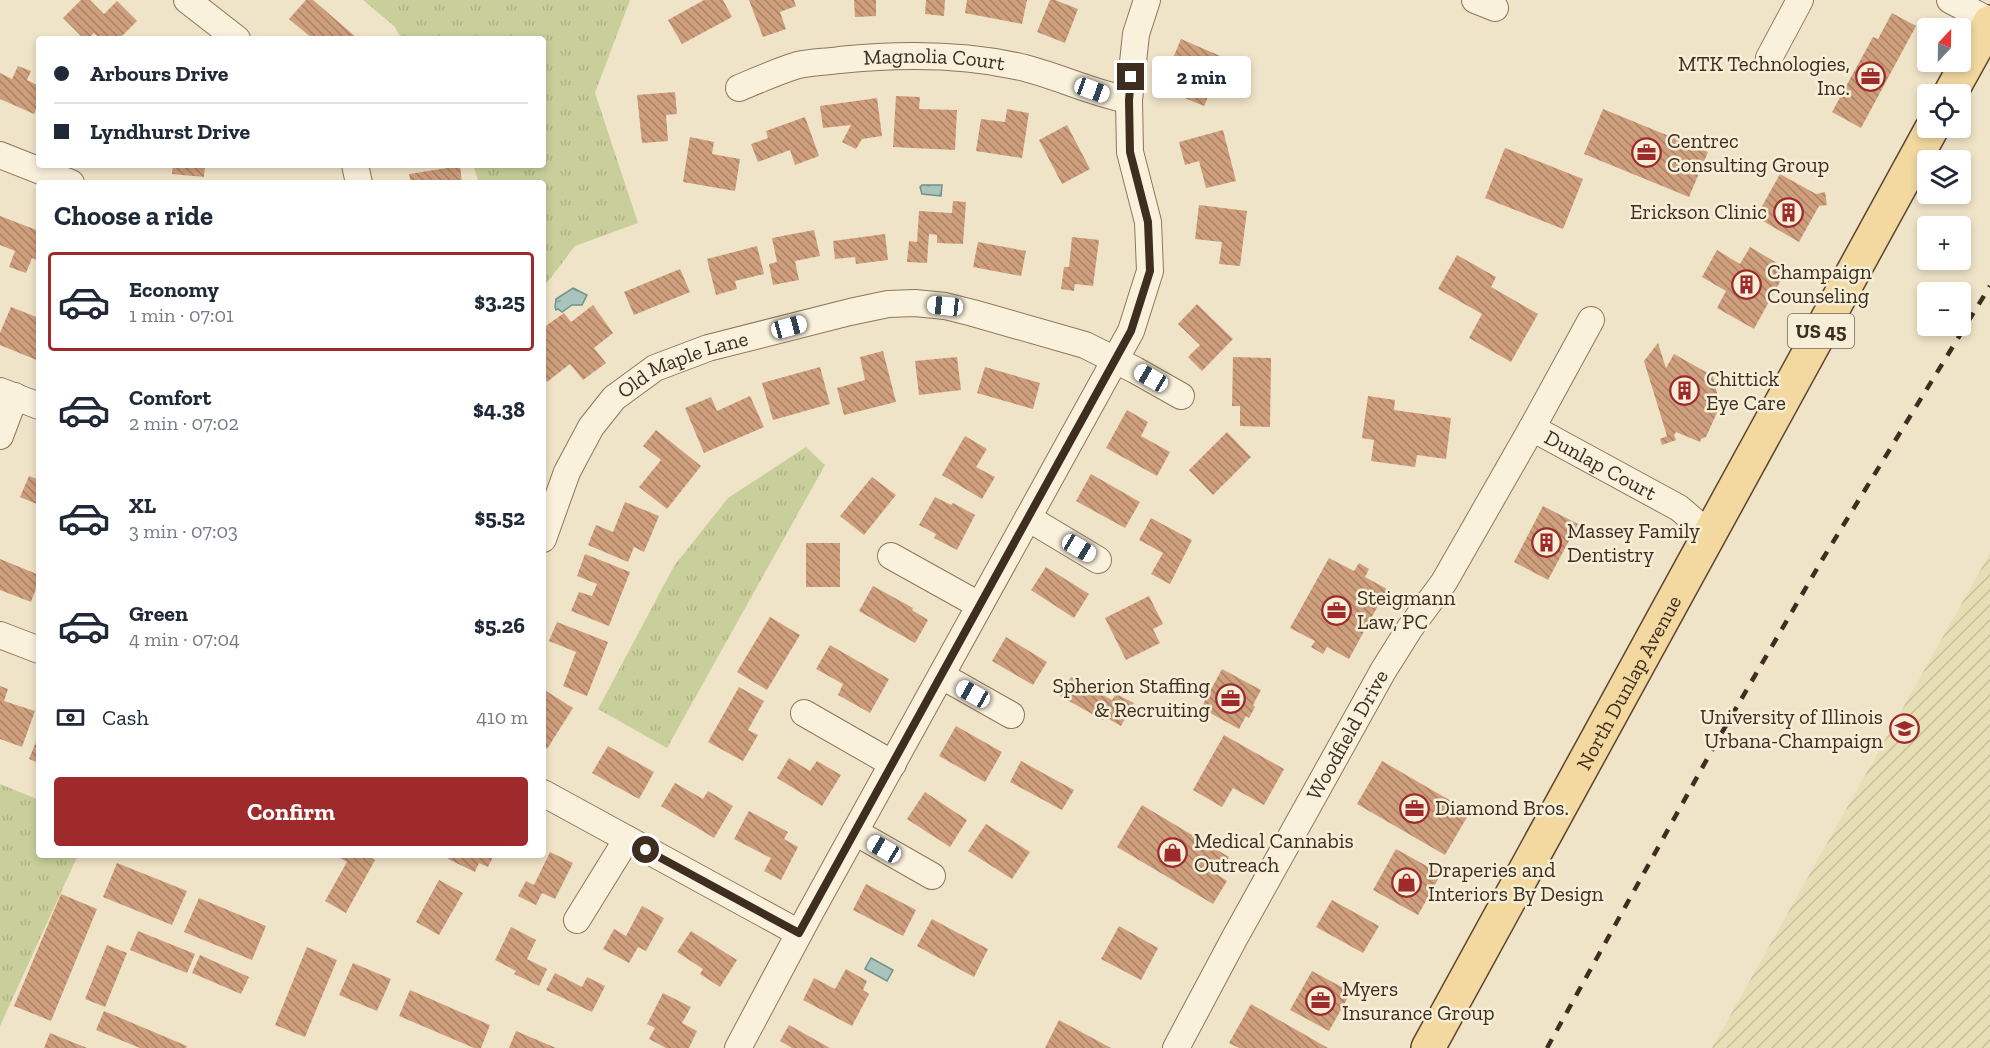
<!DOCTYPE html>
<meta charset="utf-8">
<style>
body{margin:0;font-family:"Zilla Slab",serif;background:#f2f2f3;color:#1f2937;height:100vh;display:flex;flex-direction:column;font-size:22px;white-space:nowrap}
*{box-sizing:border-box;margin:0}
p{font-size:20px;color:#747a83}
.icon{flex:none;width:33px;height:33px;fill:none;stroke:currentColor;stroke-width:2;stroke-linecap:round;stroke-linejoin:round}
.map{position:relative;flex:1;overflow:hidden}
.drawer{position:absolute;left:36px;top:180px;width:510px;height:678px;display:flex;flex-direction:column;background:#fff;border-radius:6px;box-shadow:0 3px 9px #0003}
.drawer>*{flex:none}
.banner{position:absolute;left:36px;top:36px;width:510px;height:132px;border-radius:6px;box-shadow:0 3px 9px #0003;display:grid;align-content:center;height:132px;padding:0 18px;background:#fff}
.needle{width:39px;rotate:22deg}
.tools{position:absolute;left:1917px;top:18px;display:grid;gap:12px}
.tools a{display:grid;place-items:center;width:54px;height:54px;border-radius:6px;background:#fff;box-shadow:0 3px 9px #0003;font-size:30px}
.end{position:absolute;width:27px;height:27px;margin:-14px;border:8px solid #3d2e20;background:#fff;box-shadow:0 0 0 3px #fff}
.from{border-radius:50%}
.bubble{position:absolute;height:42px;border-radius:6px;background:#fff;box-shadow:0 3px 9px #0003;font-size:20px;font-weight:700;line-height:42px;text-align:center}
.car{position:absolute;width:18px;height:36px;margin:-18px -9px;border-radius:8px;box-shadow:0 0 4px 2px #0007;background:linear-gradient(#fff 24%,#345 0 40%,#fff 0 76%,#345 0 86%,#fff 0)}
.banner b{display:flex;align-items:center;gap:21px;height:57px;font-size:22px}
.banner b+b{border-top:2px solid #e0e1e3}
.banner i{width:15px;height:15px;background:#1f2937}
ul{padding:0;list-style:none}
li{display:flex;align-items:center;gap:18px;height:99px;margin:0 12px 9px;padding:0 6px;border:3px solid transparent;border-radius:6px}
li div{flex:1}
li b{display:block;font-size:22px}
li em{font-style:normal;font-weight:700}
li.on{border-color:#9e2a2b}
li>.icon{width:54px;height:54px;stroke-width:1.5}
h2{padding:0 18px;font-size:27px;line-height:72px}
.pay{display:flex;align-items:center;gap:15px;height:66px;padding:0 18px;font-size:22px}
.pay p{margin-inline-start:auto}
.cta{display:flex;gap:12px;margin-top:auto;padding:12px 18px}
.cta a{flex:1;height:69px;border-radius:6px;background:#9e2a2b;color:#fff;font-size:24px;font-weight:700;line-height:69px;text-align:center}
.map>svg:first-child{display:block}
</style>
<div class="map">
<svg width="1990" height="1048" viewBox="0 0 1990 1048">
<defs>
<pattern id="farmland-furrows" width="10" height="10" patternUnits="userSpaceOnUse" patternTransform="scale(1.5)"><rect width="10" height="10" fill="#e6deb5"/><path d="M-1 1l2-2M0 10L10 0M9 11l2-2" fill="none" stroke="#c6bf9b"/></pattern>
<pattern id="grass-tufts" width="24" height="20" patternUnits="userSpaceOnUse" patternTransform="scale(1.5)"><rect width="24" height="20" fill="#c9cf9b"/><path d="M3 7l-1-3M5 7V3M7 7l1-3M15 17l-1-3M17 17v-4M19 17l1-3" fill="none" stroke="#aeb285"/></pattern>
<pattern id="water-ripples" width="26" height="14" patternUnits="userSpaceOnUse" patternTransform="scale(1.5)"><rect width="26" height="14" fill="#a9c4bc"/><path d="M2 4q2-2 4 0t4 0M15 11q2-2 4 0t4 0" fill="none" stroke="#8ba098"/></pattern>
<pattern id="building-back-hatch" width="6" height="6" patternUnits="userSpaceOnUse" patternTransform="scale(1.5)"><rect width="6" height="6" fill="#cf9f7d"/><path d="M-1 5l2 2M0 0l6 6M5-1l2 2" fill="none" stroke="#a98266"/></pattern>
</defs>
<rect width="100%" height="100%" fill="#f0e4c8"/>
<polygon fill="url(#farmland-furrows)" points="1990,553 1990,1048 1712,1048"/>
<g fill="url(#grass-tufts)">
<polygon points="363,0 630,0 595,93 638,223 575,246 543,288 543,183 479,183 473,165 543,165 543,39 402,39 394,26"/>
<polygon points="806,447 825,465 667,748 598,709 674,566 728,498"/>
<polygon points="0,784 39,800 39,855 78,855 0,1026"/>
</g>
<g fill="url(#water-ripples)" stroke="#6f938a" stroke-width="1.5">
<polygon points="922,185 942,185 941,196 922,194 920,187"/>
<polygon points="573,288 587,295 582,305 572,305 562,312 558,309 556,310 555,307 556,299"/>
<polygon points="871,958 893,970 887,981 865,969"/>
</g>
<g fill="url(#building-back-hatch)">
<polygon points="81,0 90,0 104,14 117,1 137,21 121,37 123,39 100,39 94,33 88,39 84,39 63,18"/>
<polygon points="306,0 313,0 357,38 313,39 289,19"/>
<polygon points="704,0 723,0 732,17 682,44 668,20"/>
<polygon points="749,0 794,0 796,6 780,12 786,29 763,37"/>
<polygon points="854,0 876,0 876,16 855,17"/>
<polygon points="926,0 945,0 944,16 925,14"/>
<polygon points="967,0 1027,0 1022,24 965,13"/>
<polygon points="1050,0 1055,0 1078,9 1065,43 1037,32"/>
<polygon points="1892,13 1916,26 1861,128 1832,112 1873,37 1878,39"/>
<polygon points="1181,39 1225,58 1204,106 1175,94 1187,64 1173,58"/>
<polygon points="18,66 31,71 27,80 39,86 39,103 34,114 0,99 0,73 12,79"/>
<polygon points="675,92 677,114 666,115 668,141 642,143 637,95"/>
<polygon points="896,96 920,97 919,109 957,110 955,150 893,147"/>
<polygon points="877,98 882,136 862,139 856,149 842,142 851,125 823,128 820,106"/>
<polygon points="1007,109 1029,113 1022,158 976,151 981,119 1005,122"/>
<polygon points="1603,109 1708,152 1689,197 1584,154"/>
<polygon points="805,117 819,156 795,165 790,150 758,162 751,144 768,138 766,131"/>
<polygon points="1067,125 1090,169 1062,184 1039,140"/>
<polygon points="1223,130 1236,181 1206,188 1199,161 1185,165 1179,142"/>
<polygon points="690,137 714,142 712,154 740,159 735,191 683,182"/>
<polygon points="1505,148 1583,179 1563,229 1485,198"/>
<polygon points="173,165 205,165 204,177 172,174"/>
<polygon points="460,166 462,183 411,183 409,174"/>
<polygon points="1780,174 1816,194 1825,192 1827,205 1819,206 1799,242 1756,217"/>
<polygon points="953,201 966,202 963,244 937,243 937,235 929,234 927,263 907,262 909,241 917,242 919,211 952,213"/>
<polygon points="1199,205 1247,211 1240,266 1219,264 1222,242 1195,239"/>
<polygon points="0,216 39,231 39,261 32,258 26,273 9,267 15,251 0,245"/>
<polygon points="814,230 820,256 795,261 799,280 773,285 769,264 777,262 772,238"/>
<polygon points="885,234 888,260 856,264 855,257 835,259 833,241"/>
<polygon points="1072,237 1099,240 1093,286 1075,284 1074,291 1061,289 1064,267 1069,267"/>
<polygon points="978,242 1026,251 1021,276 973,267"/>
<polygon points="757,246 764,274 735,281 737,289 716,295 707,259"/>
<polygon points="1750,247 1787,269 1754,329 1717,308 1726,291 1702,277 1717,250 1740,264"/>
<polygon points="1457,255 1496,277 1491,287 1538,314 1511,362 1469,338 1482,314 1438,289"/>
<polygon points="680,269 690,292 634,315 624,292"/>
<polygon points="1197,304 1233,339 1202,371 1188,357 1200,345 1178,324"/>
<polygon points="593,305 613,333 594,348 606,363 583,380 570,364 547,382 543,377 543,328 564,313 571,322"/>
<polygon points="11,307 39,318 39,361 0,345 0,333"/>
<polygon points="1658,343 1666,368 1674,354 1713,376 1720,406 1706,437 1701,439 1700,442 1676,432 1674,435 1676,440 1662,445 1660,439 1667,436 1644,361"/>
<polygon points="883,351 896,402 844,415 837,388 865,380 860,357"/>
<polygon points="957,357 961,390 919,395 915,361"/>
<polygon points="1233,357 1271,358 1270,427 1240,426 1240,406 1232,406"/>
<polygon points="820,367 830,404 773,420 762,383"/>
<polygon points="985,367 1040,383 1033,409 977,393"/>
<polygon points="750,396 764,427 704,453 685,408 711,397 717,411"/>
<polygon points="1368,396 1395,400 1394,410 1451,418 1446,459 1417,455 1415,467 1371,461 1374,440 1362,438"/>
<polygon points="1127,410 1148,422 1141,436 1170,452 1157,476 1106,448"/>
<polygon points="656,430 701,466 667,509 639,487 661,460 643,446"/>
<polygon points="1227,432 1251,457 1213,495 1189,470"/>
<polygon points="965,436 987,449 976,467 995,477 982,499 942,475"/>
<polygon points="1091,474 1140,502 1125,528 1076,501"/>
<polygon points="29,476 39,480 39,505 20,497"/>
<polygon points="872,477 896,495 864,535 840,516"/>
<polygon points="935,497 951,505 953,503 975,515 957,550 934,538 936,534 919,525"/>
<polygon points="625,502 659,516 644,552 634,547 628,562 588,545 596,525 613,532"/>
<polygon points="1543,506 1578,524 1548,580 1514,562"/>
<polygon points="1151,518 1192,540 1170,584 1151,574 1163,553 1139,540"/>
<rect x="806" y="543" width="34" height="44"/>
<polygon points="585,554 630,572 609,626 571,611 579,592 592,596 597,584 577,576"/>
<polygon points="1329,558 1354,571 1359,563 1369,569 1365,577 1387,589 1349,659 1327,647 1323,654 1311,647 1315,641 1290,628"/>
<polygon points="0,559 39,575 39,581 31,602 0,590"/>
<polygon points="1046,567 1089,594 1074,618 1031,590"/>
<polygon points="873,586 913,608 912,610 928,620 915,643 859,611"/>
<polygon points="1149,596 1163,624 1153,629 1160,643 1126,660 1105,618"/>
<polygon points="770,617 800,635 767,690 737,672"/>
<polygon points="557,622 608,642 587,696 563,686 576,652 549,641"/>
<polygon points="1006,637 1047,662 1033,685 992,661"/>
<polygon points="830,645 889,679 870,713 838,695 843,684 816,669"/>
<polygon points="1222,669 1261,690 1253,705 1255,707 1249,718 1246,716 1239,729 1201,708"/>
<polygon points="1071,677 1112,700 1116,694 1134,703 1121,726 1105,717 1103,720 1060,696"/>
<polygon points="0,686 8,689 4,701 35,711 22,747 0,739"/>
<polygon points="739,687 764,701 748,730 758,735 743,761 708,742"/>
<polygon points="543,689 573,708 547,749 543,746"/>
<polygon points="956,726 1002,752 985,782 939,756"/>
<polygon points="1224,735 1284,769 1264,805 1233,788 1222,807 1193,790"/>
<polygon points="36,742 39,743 39,763 29,759"/>
<polygon points="608,746 654,772 639,799 592,773"/>
<polygon points="789,758 810,771 817,761 841,775 822,806 777,778"/>
<polygon points="1021,761 1074,790 1062,810 1010,782"/>
<polygon points="1382,761 1470,812 1445,855 1357,804"/>
<polygon points="675,783 703,799 708,791 733,806 714,838 661,806"/>
<polygon points="925,792 967,820 950,847 907,819"/>
<polygon points="1142,805 1229,857 1218,875 1227,881 1213,904 1117,847"/>
<polygon points="749,811 788,832 784,839 798,847 781,880 764,871 771,858 734,839"/>
<polygon points="986,824 1030,852 1012,879 968,851"/>
<polygon points="1396,849 1441,874 1418,915 1373,890"/>
<polygon points="550,852 573,863 555,899 542,893 536,905 518,896 526,881 534,885"/>
<polygon points="342,855 366,855 375,860 346,913 325,901 347,862 340,858"/>
<polygon points="450,855 494,855 488,867 479,863 475,872 448,859"/>
<polygon points="117,863 187,891 172,925 103,897"/>
<polygon points="439,880 463,893 439,935 416,922"/>
<polygon points="866,884 916,910 903,936 853,910"/>
<polygon points="61,894 97,909 51,1021 14,1006"/>
<polygon points="199,898 266,926 252,960 184,932"/>
<polygon points="1332,900 1379,926 1363,953 1316,927"/>
<polygon points="642,906 664,918 646,951 638,947 629,963 603,949 614,929 626,936"/>
<polygon points="932,919 988,949 974,977 917,946"/>
<polygon points="1119,926 1158,948 1141,980 1101,959"/>
<polygon points="511,927 536,940 527,959 547,969 539,986 514,974 516,971 495,960"/>
<polygon points="138,931 195,954 187,973 130,950"/>
<polygon points="691,931 737,960 720,987 700,974 703,969 677,952"/>
<polygon points="107,945 127,953 105,1007 85,999"/>
<polygon points="307,947 337,960 305,1037 275,1025"/>
<polygon points="200,955 249,977 241,994 192,973"/>
<polygon points="353,963 391,979 377,1011 339,995"/>
<polygon points="846,969 867,981 863,990 869,994 852,1026 803,1000 814,978 835,989"/>
<polygon points="1312,971 1351,992 1329,1031 1290,1010"/>
<polygon points="555,973 582,987 587,977 605,986 592,1012 546,990"/>
<polygon points="410,990 490,1025 481,1048 474,1048 399,1016"/>
<polygon points="663,993 691,1007 682,1023 697,1031 689,1048 666,1048 649,1039 655,1028 647,1024"/>
<polygon points="1251,1004 1328,1048 1239,1048 1229,1043"/>
<polygon points="104,1011 187,1046 186,1048 140,1048 96,1030"/>
<polygon points="1059,1020 1111,1048 1045,1048"/>
<polygon points="789,1025 830,1048 792,1048 780,1041"/>
<polygon points="516,1031 556,1048 509,1048"/>
<polygon points="50,1033 87,1048 44,1048"/>
</g>
<g fill="none" stroke-linecap="round" stroke-linejoin="round">
<defs>
<g id="minor">
<polyline points="187,0 237,39"/>
<polyline points="1475,0 1495,8"/>
<polyline points="1950,0 1990,21"/>
<polyline points="1769,58 1800,0"/>
<path id="s1" d="M739 88C758 80 778 71 798 65 811 62 826 62 839 60 898 54 957 53 1016 66 1054 74 1090 93 1129 100"/>
<polyline points="0,155 71,183"/>
<polyline points="355,165 359,183"/>
<path id="s2" d="M1591 320 1532 428 1679 508 1709 534"/>
<polyline points="0,391 39,406"/>
<polyline points="0,436 15,396"/>
<polyline points="1028,518 1098,560"/>
<path id="s3" d="M543 539 567 472 591 427 614 398 655 368 708 348 850 312 888 304 915 303 945 306 973 313 1085 345 1135 370 1181 396"/>
<polyline points="891,556 979,605"/>
<polyline points="0,635 39,650"/>
<polyline points="942,676 1011,715"/>
<polyline points="804,713 893,764"/>
<polyline points="543,793 799,933"/>
<polyline points="855,832 932,876"/>
<polyline points="577,920 627,839"/>
<polyline points="738,1048 809,915 1131,331 1150,271 1148,222 1130,152 1129,100 1136,34 1147,0"/>
<path id="s4" d="M1176 1048 1234 939 1383 671 1410 628 1444 582 1532 428"/>
</g>
<g id="major">
<polyline points="1950,94 1990,22"/>
<path id="s5" d="M1428 1048C1598 742 1764 434 1932 128"/>
</g>
</defs>
<use href="#minor" stroke="#8d765c" stroke-width="28"/>
<use href="#major" stroke="#5b4430" stroke-width="36"/>
<use href="#minor" stroke="#faf1dc" stroke-width="26"/>
<use href="#major" stroke="#f3d9a0" stroke-width="33"/>
<polyline stroke="#3d2e20" stroke-width="4.5" stroke-dasharray="10 10" stroke-linecap="butt" points="1547,1048 1717,741 1822,560 1990,286"/>
</g>
<g fill="none" stroke-linecap="round" stroke-linejoin="round">
<polyline stroke="#3d2e20" stroke-width="8" points="646,850 799,933 1131,331 1150,271 1148,222 1130,152 1129,100 1131,77"/>
</g>
<defs>
<symbol id="office-ring" viewBox="-11 -11 22 22"><circle r="9.5" fill="#f7eed8" stroke="#9e2a2b" stroke-width="1.5"/><path d="M-6-3h4V-5.5h4V-3h4V5H-6ZM-1-4.5V-3h2v-1.5ZM-6 0V1H6V0Z" fill="#9e2a2b"/></symbol>
<symbol id="building-ring" viewBox="-11 -11 22 22"><circle r="9.5" fill="#f7eed8" stroke="#9e2a2b" stroke-width="1.5"/><path d="M-4-6H4V6H1V3H-1V6H-4ZM-2.5-4.3h1.7v1.8h-1.7ZM.8-4.3h1.7v1.8H.8ZM-2.5-1h1.7V.8h-1.7ZM.8-1h1.7V.8H.8Z" fill="#9e2a2b"/></symbol>
<symbol id="university-ring" viewBox="-11 -11 22 22"><circle r="9.5" fill="#f7eed8" stroke="#9e2a2b" stroke-width="1.5"/><path d="M0-5L7-2L0 1L-7-2ZM-4 1L0 2.5L4 1V4Q0 6-4 4Z" fill="#9e2a2b"/></symbol>
<symbol id="shop-ring" viewBox="-11 -11 22 22"><circle r="9.5" fill="#f7eed8" stroke="#9e2a2b" stroke-width="1.5"/><path d="M-5-2.5h2.3a2.7 3.5 0 0 1 5.4 0H5L5.5 6h-11ZM-1.5-2.5h3a1.5 2.3 0 0 0-3 0Z" fill="#9e2a2b"/></symbol>
</defs>
<g fill-rule="evenodd">
<use href="#office-ring" x="1854" y="60" width="33" height="33"/>
<use href="#office-ring" x="1630" y="136" width="33" height="33"/>
<use href="#building-ring" x="1772" y="196" width="33" height="33"/>
<use href="#building-ring" x="1730" y="268" width="33" height="33"/>
<use href="#building-ring" x="1668" y="374" width="33" height="33"/>
<use href="#building-ring" x="1530" y="526" width="33" height="33"/>
<use href="#office-ring" x="1320" y="594" width="33" height="33"/>
<use href="#office-ring" x="1214" y="682" width="33" height="33"/>
<use href="#university-ring" x="1888" y="712" width="33" height="33"/>
<use href="#office-ring" x="1398" y="792" width="33" height="33"/>
<use href="#shop-ring" x="1156" y="836" width="33" height="33"/>
<use href="#shop-ring" x="1390" y="866" width="33" height="33"/>
<use href="#office-ring" x="1304" y="984" width="33" height="33"/>
</g>
<g text-anchor="middle" stroke-width="5" stroke-linejoin="round" paint-order="stroke">
<rect fill="#f7eed8" stroke="#756857" stroke-width="1.5" x="1788" y="314" width="66" height="34" rx="4.5"/>
<g font-size="20" font-weight="bold" fill="#3d2e20">
<text x="1821" y="338">US 45</text>
</g>
<g font-size="21" fill="#3d2e20" stroke="#f7eed8">
<text dy="7" stroke="none"><textPath href="#s1" startOffset="200">Magnolia Court</textPath></text>
<text dy="7" stroke="none"><textPath href="#s3" startOffset="237">Old Maple Lane</textPath></text>
<text dy="7" stroke="none"><textPath href="#s2" startOffset="201">Dunlap Court</textPath></text>
<text dy="7" stroke="none"><textPath href="#s5" startOffset="417">North Dunlap Avenue</textPath></text>
<text dy="7" stroke="none"><textPath href="#s4" startOffset="357">Woodfield Drive</textPath></text>
</g>
<g font-size="21" fill="#3d2e20" stroke="#f7eed8" text-anchor="start">
<text x="1850" y="71" text-anchor="end">MTK Technologies,<tspan x="1850" dy="24">Inc.</tspan></text>
<text x="1667" y="148">Centrec<tspan x="1667" dy="24">Consulting Group</tspan></text>
<text x="1767" y="219" text-anchor="end">Erickson Clinic</text>
<text x="1767" y="279">Champaign<tspan x="1767" dy="24">Counseling</tspan></text>
<text x="1706" y="386">Chittick<tspan x="1706" dy="24">Eye Care</tspan></text>
<text x="1567" y="538">Massey Family<tspan x="1567" dy="24">Dentistry</tspan></text>
<text x="1357" y="605">Steigmann<tspan x="1357" dy="24">Law, PC</tspan></text>
<text x="1210" y="693" text-anchor="end">Spherion Staffing<tspan x="1210" dy="24">&amp; Recruiting</tspan></text>
<text x="1883" y="724" text-anchor="end">University of Illinois<tspan x="1883" dy="24">Urbana-Champaign</tspan></text>
<text x="1435" y="815">Diamond Bros.</text>
<text x="1194" y="848">Medical Cannabis<tspan x="1194" dy="24">Outreach</tspan></text>
<text x="1428" y="877">Draperies and<tspan x="1428" dy="24">Interiors By Design</tspan></text>
<text x="1342" y="996">Myers<tspan x="1342" dy="24">Insurance Group</tspan></text>
</g>
</g>
</svg>
<div class="tools">
<a><svg class="needle" viewBox="-14 -14 28 28"><path d="M0-13l5 13h-10z" fill="#e53935"/><path d="M0 13l5-13h-10z" fill="#747a83"/></svg></a>
<a><svg class="icon" aria-label="locate" viewBox="0 0 24 24"><circle cx="12" cy="12" r="6"/><path d="M12 2v4M12 18v4M2 12h4M18 12h4"/></svg></a>
<a><svg class="icon" aria-label="layers" viewBox="0 0 24 24"><path d="M12 4l9 5-9 5-9-5zM3 14l9 5 9-5"/></svg></a>
<a>+</a>
<a>−</a>
</div>
<i class="end from" style="left:646px;top:850px"></i>
<i class="end" style="left:1131px;top:77px"></i>
<div class="bubble" style="left:1152px;top:56px;width:99px">2 min</div>
<i class="car" style="left:1092px;top:90px;rotate:110deg"></i>
<i class="car" style="left:945px;top:306px;rotate:276deg"></i>
<i class="car" style="left:789px;top:327px;rotate:75deg"></i>
<i class="car" style="left:1151px;top:378px;rotate:300deg"></i>
<i class="car" style="left:1079px;top:548px;rotate:121deg"></i>
<i class="car" style="left:973px;top:694px;rotate:299deg"></i>
<i class="car" style="left:884px;top:849px;rotate:300deg"></i>
<div class="banner">
<b><i class="from"></i>Arbours Drive</b>
<b><i></i>Lyndhurst Drive</b>
</div>
<section class="drawer">
<h2>Choose a ride</h2>
<ul>
<li class="on"><svg class="icon" aria-label="car" viewBox="0 0 24 24"><path d="M5 17H2v-5l4-1 3-4h7l3 4 3 1v5h-3M9 17h6M6 11h13"/><circle cx="7" cy="17" r="2"/><circle cx="17" cy="17" r="2"/></svg><div><b>Economy</b><p>1 min · 07:01</p></div><em>$3.25</em></li>
<li><svg class="icon" aria-label="car" viewBox="0 0 24 24"><path d="M5 17H2v-5l4-1 3-4h7l3 4 3 1v5h-3M9 17h6M6 11h13"/><circle cx="7" cy="17" r="2"/><circle cx="17" cy="17" r="2"/></svg><div><b>Comfort</b><p>2 min · 07:02</p></div><em>$4.38</em></li>
<li><svg class="icon" aria-label="car" viewBox="0 0 24 24"><path d="M5 17H2v-5l4-1 3-4h7l3 4 3 1v5h-3M9 17h6M6 11h13"/><circle cx="7" cy="17" r="2"/><circle cx="17" cy="17" r="2"/></svg><div><b>XL</b><p>3 min · 07:03</p></div><em>$5.52</em></li>
<li><svg class="icon" aria-label="car" viewBox="0 0 24 24"><path d="M5 17H2v-5l4-1 3-4h7l3 4 3 1v5h-3M9 17h6M6 11h13"/><circle cx="7" cy="17" r="2"/><circle cx="17" cy="17" r="2"/></svg><div><b>Green</b><p>4 min · 07:04</p></div><em>$5.26</em></li>
</ul>
<div class="pay"><svg class="icon" aria-label="cash" viewBox="0 0 24 24"><path d="M3 7h18v10H3z"/><circle cx="12" cy="12" r="2"/></svg>Cash<p>410 m</p></div>
<div class="cta"><a>Confirm</a></div>
</section>
</div>
